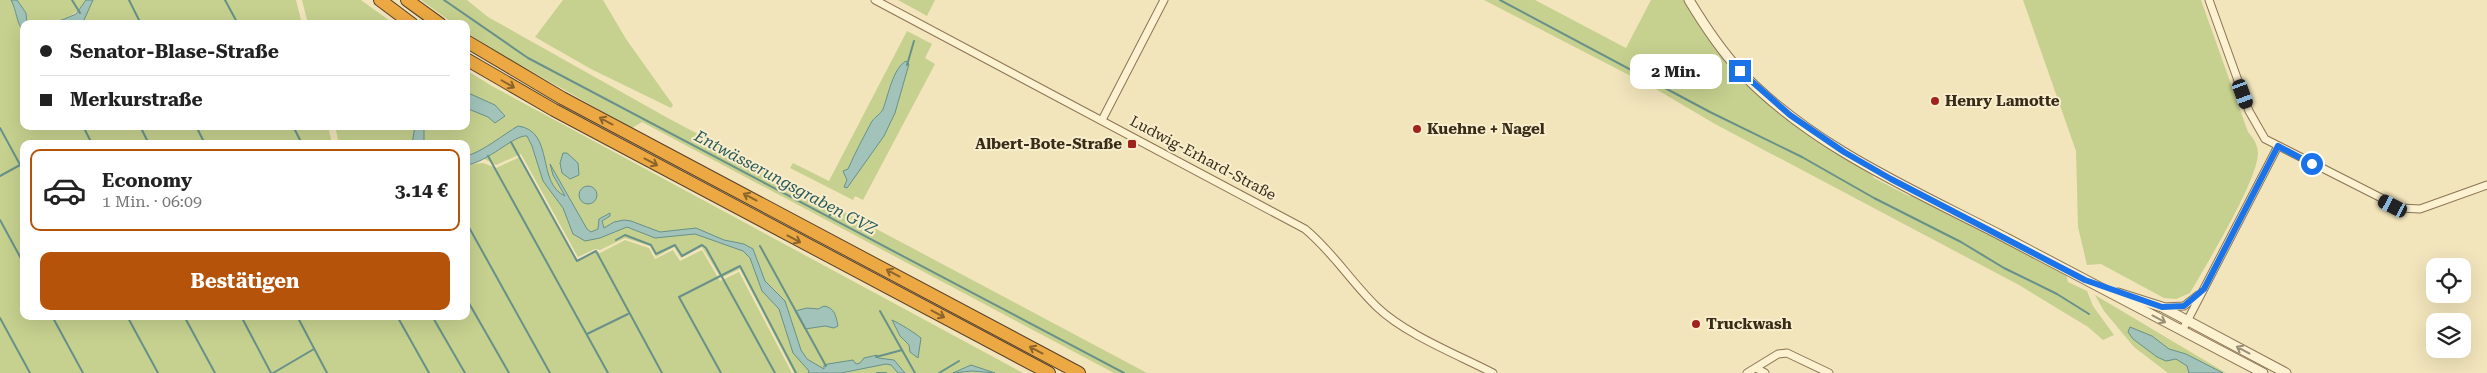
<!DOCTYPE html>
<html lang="de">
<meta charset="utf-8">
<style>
body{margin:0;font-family:"Roboto Serif",serif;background:#f6f6f6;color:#222;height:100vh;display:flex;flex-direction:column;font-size:19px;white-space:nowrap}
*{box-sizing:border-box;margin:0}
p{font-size:16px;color:#767676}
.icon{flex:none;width:28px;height:28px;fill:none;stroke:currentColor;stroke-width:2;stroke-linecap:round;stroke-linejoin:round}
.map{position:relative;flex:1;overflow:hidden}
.panel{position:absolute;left:20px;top:140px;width:450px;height:180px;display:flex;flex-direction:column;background:#fff;border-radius:10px;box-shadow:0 5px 20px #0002}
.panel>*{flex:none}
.banner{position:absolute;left:20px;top:20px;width:450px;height:110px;border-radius:10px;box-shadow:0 5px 20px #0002;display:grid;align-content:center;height:110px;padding:0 20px;background:#fff}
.fabs{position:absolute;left:2426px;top:258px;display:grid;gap:10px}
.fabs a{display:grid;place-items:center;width:45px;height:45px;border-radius:10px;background:#fff;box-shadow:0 5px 20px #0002;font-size:25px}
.end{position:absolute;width:22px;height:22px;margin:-11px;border:6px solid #1a73e8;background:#fff;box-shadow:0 0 0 2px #fff}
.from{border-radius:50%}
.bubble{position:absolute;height:35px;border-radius:10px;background:#fff;box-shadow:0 5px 20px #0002;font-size:16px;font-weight:700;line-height:35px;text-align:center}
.car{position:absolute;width:15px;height:30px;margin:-15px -8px;border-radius:6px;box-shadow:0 0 4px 1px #0007;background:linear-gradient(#222 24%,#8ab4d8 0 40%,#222 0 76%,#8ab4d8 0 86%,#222 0)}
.banner b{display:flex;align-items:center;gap:18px;height:48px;font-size:19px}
.banner b+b{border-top:1px solid #e0e0e0}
.banner i{width:12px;height:12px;background:#222}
ul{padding:9px 0 0;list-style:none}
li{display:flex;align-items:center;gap:15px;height:82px;margin:0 10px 8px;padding:0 10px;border:2px solid #e0e0e0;border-radius:10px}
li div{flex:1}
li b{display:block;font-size:19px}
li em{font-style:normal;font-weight:700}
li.on{border-color:#b45309}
li>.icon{width:45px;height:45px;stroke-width:1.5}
.action{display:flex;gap:10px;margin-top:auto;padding:10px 20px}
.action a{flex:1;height:58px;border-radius:10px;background:#b45309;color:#fff;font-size:20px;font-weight:700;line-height:58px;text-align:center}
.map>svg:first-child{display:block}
</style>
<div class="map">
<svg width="2487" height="373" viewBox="0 0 2487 373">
<rect width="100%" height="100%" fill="#f2e5bc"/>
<g fill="#c6d18f">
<path d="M0 0H11C17 11 16 23 24 32V126H328L332 144H24V316H466V165L483 163 496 168 520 157 577 260 595 251 600 253 625 240 649 248 655 259 673 250 680 261 702 250 720 281 739 272 792 373H0Z"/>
<path d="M17 0H86C73 22 50 24 27 24L26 13Z"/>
<polygon points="93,0 296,0 302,24 73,24 84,20"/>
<polygon points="302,0 361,0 394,24 308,24"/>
<polygon points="421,0 467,0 488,17 666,117 1147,373 1114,373 642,122 632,128 502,55 466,32 466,24 454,24"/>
<polygon points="563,0 603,0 626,39 673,105 671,108 591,69 535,37"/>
<polygon points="898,0 935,0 927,16"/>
<polygon points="1484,0 1535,0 1626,48 1651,0 1685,0 1743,79 1870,172 1874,178 1909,196 1916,196 2066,274 2068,282 2087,291 2093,306 2114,335 2103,340 2088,327 2019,285 1715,124 1654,88"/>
<path d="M2023 0H2201L2248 132C2253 138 2257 143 2258 152 2259 179 2206 265 2190 293L2176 299 2164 298 2101 264 2087 265 2078 227 2076 151Z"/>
<polygon points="907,31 932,44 925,58 935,64 863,200 855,196 853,200 790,168 793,163 829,181"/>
<polygon points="466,70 492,86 1023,373 794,373 740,269 721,278 702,247 681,258 674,247 656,257 650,246 625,238 600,250 595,249 578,257 521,154 496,165 475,154 466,156 466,144 424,144 424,126 466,126"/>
<polygon points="335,126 415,126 412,144 339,144"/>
<polygon points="2095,295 2226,373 2168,373 2134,347 2104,311"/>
</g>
<g fill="#a1c3ba" stroke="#679189">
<path d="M11 0H17L26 13 27 24H24V32C16 23 17 11 11 0Z"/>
<polygon points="86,0 93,0 84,20 73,24 39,24 62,20 76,14"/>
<path d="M906 61 909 64 895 113 884 136 847 188 844 187 847 180 843 171 848 169C855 153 863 138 871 123 873 118 881 114 883 109 888 96 893 68 906 61Z"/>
<polygon points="466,92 495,105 505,116 495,123 488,117 466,108"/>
<polygon points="415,126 424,126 424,144 412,144"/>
<path d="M518 126C555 131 536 183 565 196L553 175 550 164 587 229 591 232 598 229 599 219 610 213V216L602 221 604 228 614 222 624 220 631 221 660 232 696 228 724 240 744 244 753 249 765 281 785 301 801 350 807 359 824 369V365L828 364 853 360 856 364 860 363 864 358 877 355 878 358 894 360 905 373H898L891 365 886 364 841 373H808L809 371 793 353 779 309 762 291 750 258 743 251 695 234 655 238 627 227 600 238 585 241 573 234 563 208 543 181 532 146 527 136C515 134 487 163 466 165V156C481 153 504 134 518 126Z"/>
<polygon points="563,153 567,153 578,163 579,175 570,179 562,173 560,163"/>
<circle cx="588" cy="195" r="9"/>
<path d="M824 306C835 308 836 316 838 326L834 328 825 326 805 329 795 311 807 308 818 309Z"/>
<path d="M892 320C899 323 915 333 921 338L918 358 910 352 909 345 900 336Z"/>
<polygon points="2130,327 2152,336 2169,349 2186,354 2223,373 2189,373 2187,366 2176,359 2166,361 2157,357 2133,339 2128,332"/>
<polygon points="971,365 995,373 972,371 953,373"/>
</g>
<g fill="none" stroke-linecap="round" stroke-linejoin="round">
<g stroke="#679189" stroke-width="2">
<polyline points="72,0 80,13"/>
<polyline points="129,0 141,24"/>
<polyline points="225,0 238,24"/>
<polyline points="444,0 528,58 1124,373"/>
<polyline points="1500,0 1710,112 1802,157 1874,198 1961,242 2004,268 2057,294 2089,314"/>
<polyline points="907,65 914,41"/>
<polyline points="83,126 92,144"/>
<polyline points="140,126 149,144"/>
<polyline points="196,126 205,144"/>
<polyline points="293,126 302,144"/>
<polyline points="0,128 24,172"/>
<polyline points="511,142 577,261 596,251 662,373"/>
<polyline points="488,156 608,373"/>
<polyline points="0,176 20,165"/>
<polyline points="829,217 832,211"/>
<polyline points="0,220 24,264"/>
<polyline points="466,222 550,373"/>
<polyline points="616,240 625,235 651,245 656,254 675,245 682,256 702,245 706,248 775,373"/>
<polyline points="760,246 826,366"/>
<polyline points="466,298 509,373"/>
<polyline points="880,311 915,373"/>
<polyline points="52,316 83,373"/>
<polyline points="127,316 158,373"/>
<polyline points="184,316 215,373"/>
<polyline points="241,316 271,373"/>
<polyline points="297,316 327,373"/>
<polyline points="397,316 429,373"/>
<polyline points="432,316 465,373"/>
<polyline points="0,318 30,373"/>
<polyline points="587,334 628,314"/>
<polyline points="876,357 902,350"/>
<polyline points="273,373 314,349"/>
<polyline points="721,373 679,297 740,266 796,373"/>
<polyline points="877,373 886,373"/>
<polyline points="939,373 959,361"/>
</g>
<defs>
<g id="minor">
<path d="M875 0 1305 229C1333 252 1351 282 1377 307 1405 334 1458 355 1493 373"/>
<polyline points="2209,0 2249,111 2265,139 2401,208 2420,209 2487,185"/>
<polyline points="1102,120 1164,0"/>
<polyline points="2163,307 2184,306 2198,295"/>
<polyline points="2182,331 2278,146"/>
<polyline points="1756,368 1765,373"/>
<polyline points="1747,373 1778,354 1787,353 1829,373"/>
</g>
<g id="tertiary">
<path d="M1689 0C1704 25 1720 49 1740 71 1813 148 1916 191 2008 239 2093 283 2178 328 2263 373"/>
<polyline points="2118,293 2162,307 2286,373"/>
</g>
<g id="motorway">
<polyline points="380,0 412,24"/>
<polyline points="407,0 440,24"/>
<polyline points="466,41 562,98 1079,373"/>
<polyline points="466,59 554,110 1049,373"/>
</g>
</defs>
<use href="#minor" stroke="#8b7454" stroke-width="9"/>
<use href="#tertiary" stroke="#8b7454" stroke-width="11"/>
<use href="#motorway" stroke="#584129" stroke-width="14"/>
<use href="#minor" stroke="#fcf1d0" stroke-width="7"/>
<use href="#tertiary" stroke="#fcf1d0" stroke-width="9"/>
<use href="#motorway" stroke="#eca943" stroke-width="12"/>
</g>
<defs><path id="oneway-shaft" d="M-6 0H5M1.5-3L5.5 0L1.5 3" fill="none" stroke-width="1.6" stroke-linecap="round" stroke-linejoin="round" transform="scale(1.25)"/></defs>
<g stroke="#8a642c">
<use href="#oneway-shaft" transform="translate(508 84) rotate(30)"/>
<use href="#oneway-shaft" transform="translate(606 121) rotate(-152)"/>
<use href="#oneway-shaft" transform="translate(651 162) rotate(28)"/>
<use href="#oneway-shaft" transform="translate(750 197) rotate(-152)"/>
<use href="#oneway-shaft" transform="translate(794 239) rotate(28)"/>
<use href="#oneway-shaft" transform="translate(893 273) rotate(-152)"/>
<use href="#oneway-shaft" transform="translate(938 314) rotate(28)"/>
<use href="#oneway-shaft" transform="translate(1036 350) rotate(-152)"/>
</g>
<g stroke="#9a8e75">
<use href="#oneway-shaft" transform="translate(2159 319) rotate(28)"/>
<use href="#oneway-shaft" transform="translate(2243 350) rotate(-152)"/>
</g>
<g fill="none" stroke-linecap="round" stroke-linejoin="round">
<polyline stroke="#1a73e8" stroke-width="6" points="1740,71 1790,115 1844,152 1891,179 2085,280 2162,307 2184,306 2204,289 2278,146 2312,164"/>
</g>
<g fill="#a0231e" stroke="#f9eecc" stroke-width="2">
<circle cx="1935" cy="101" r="5"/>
<circle cx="1417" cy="129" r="5"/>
<rect x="1127" y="139" width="10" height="10" rx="2.5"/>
<circle cx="1696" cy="324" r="5"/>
</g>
<g text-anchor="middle" stroke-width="4" stroke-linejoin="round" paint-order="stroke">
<g font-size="15" font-weight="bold" fill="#392b1a" stroke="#f9eecc" text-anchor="start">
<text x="1945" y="106">Henry Lamotte</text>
<text x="1427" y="134">Kuehne + Nagel</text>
<text x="1122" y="149" text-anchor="end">Albert-Bote-Straße</text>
<text x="1706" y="329">Truckwash</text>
</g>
<g font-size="15" fill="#392b1a" stroke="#f9eecc">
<text transform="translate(1203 158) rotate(28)" y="5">Ludwig-Erhard-Straße</text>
</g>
<g font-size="16" font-style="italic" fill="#285a5a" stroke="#f9eecc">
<text transform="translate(786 182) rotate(28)" y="6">Entwässerungsgraben GVZ</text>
</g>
</g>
</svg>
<div class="fabs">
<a><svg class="icon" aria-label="locate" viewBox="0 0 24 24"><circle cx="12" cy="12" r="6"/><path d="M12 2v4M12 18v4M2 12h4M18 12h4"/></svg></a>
<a><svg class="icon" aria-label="layers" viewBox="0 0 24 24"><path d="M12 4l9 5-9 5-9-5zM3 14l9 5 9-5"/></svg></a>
</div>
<i class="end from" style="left:2312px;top:164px"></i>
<i class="end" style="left:1740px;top:71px"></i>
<div class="bubble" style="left:1630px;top:54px;width:92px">2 Min.</div>
<i class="car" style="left:2243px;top:94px;rotate:160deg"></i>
<i class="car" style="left:2393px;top:206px;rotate:297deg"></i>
<div class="banner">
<b><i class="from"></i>Senator-Blase-Straße</b>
<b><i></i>Merkurstraße</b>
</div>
<section class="panel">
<ul>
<li class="on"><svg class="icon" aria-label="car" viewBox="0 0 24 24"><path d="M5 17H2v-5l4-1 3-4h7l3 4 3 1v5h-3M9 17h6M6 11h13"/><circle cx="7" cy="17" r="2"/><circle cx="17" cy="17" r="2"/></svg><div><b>Economy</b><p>1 Min. · 06:09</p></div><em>3.14 €</em></li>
</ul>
<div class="action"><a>Bestätigen</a></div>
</section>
</div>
